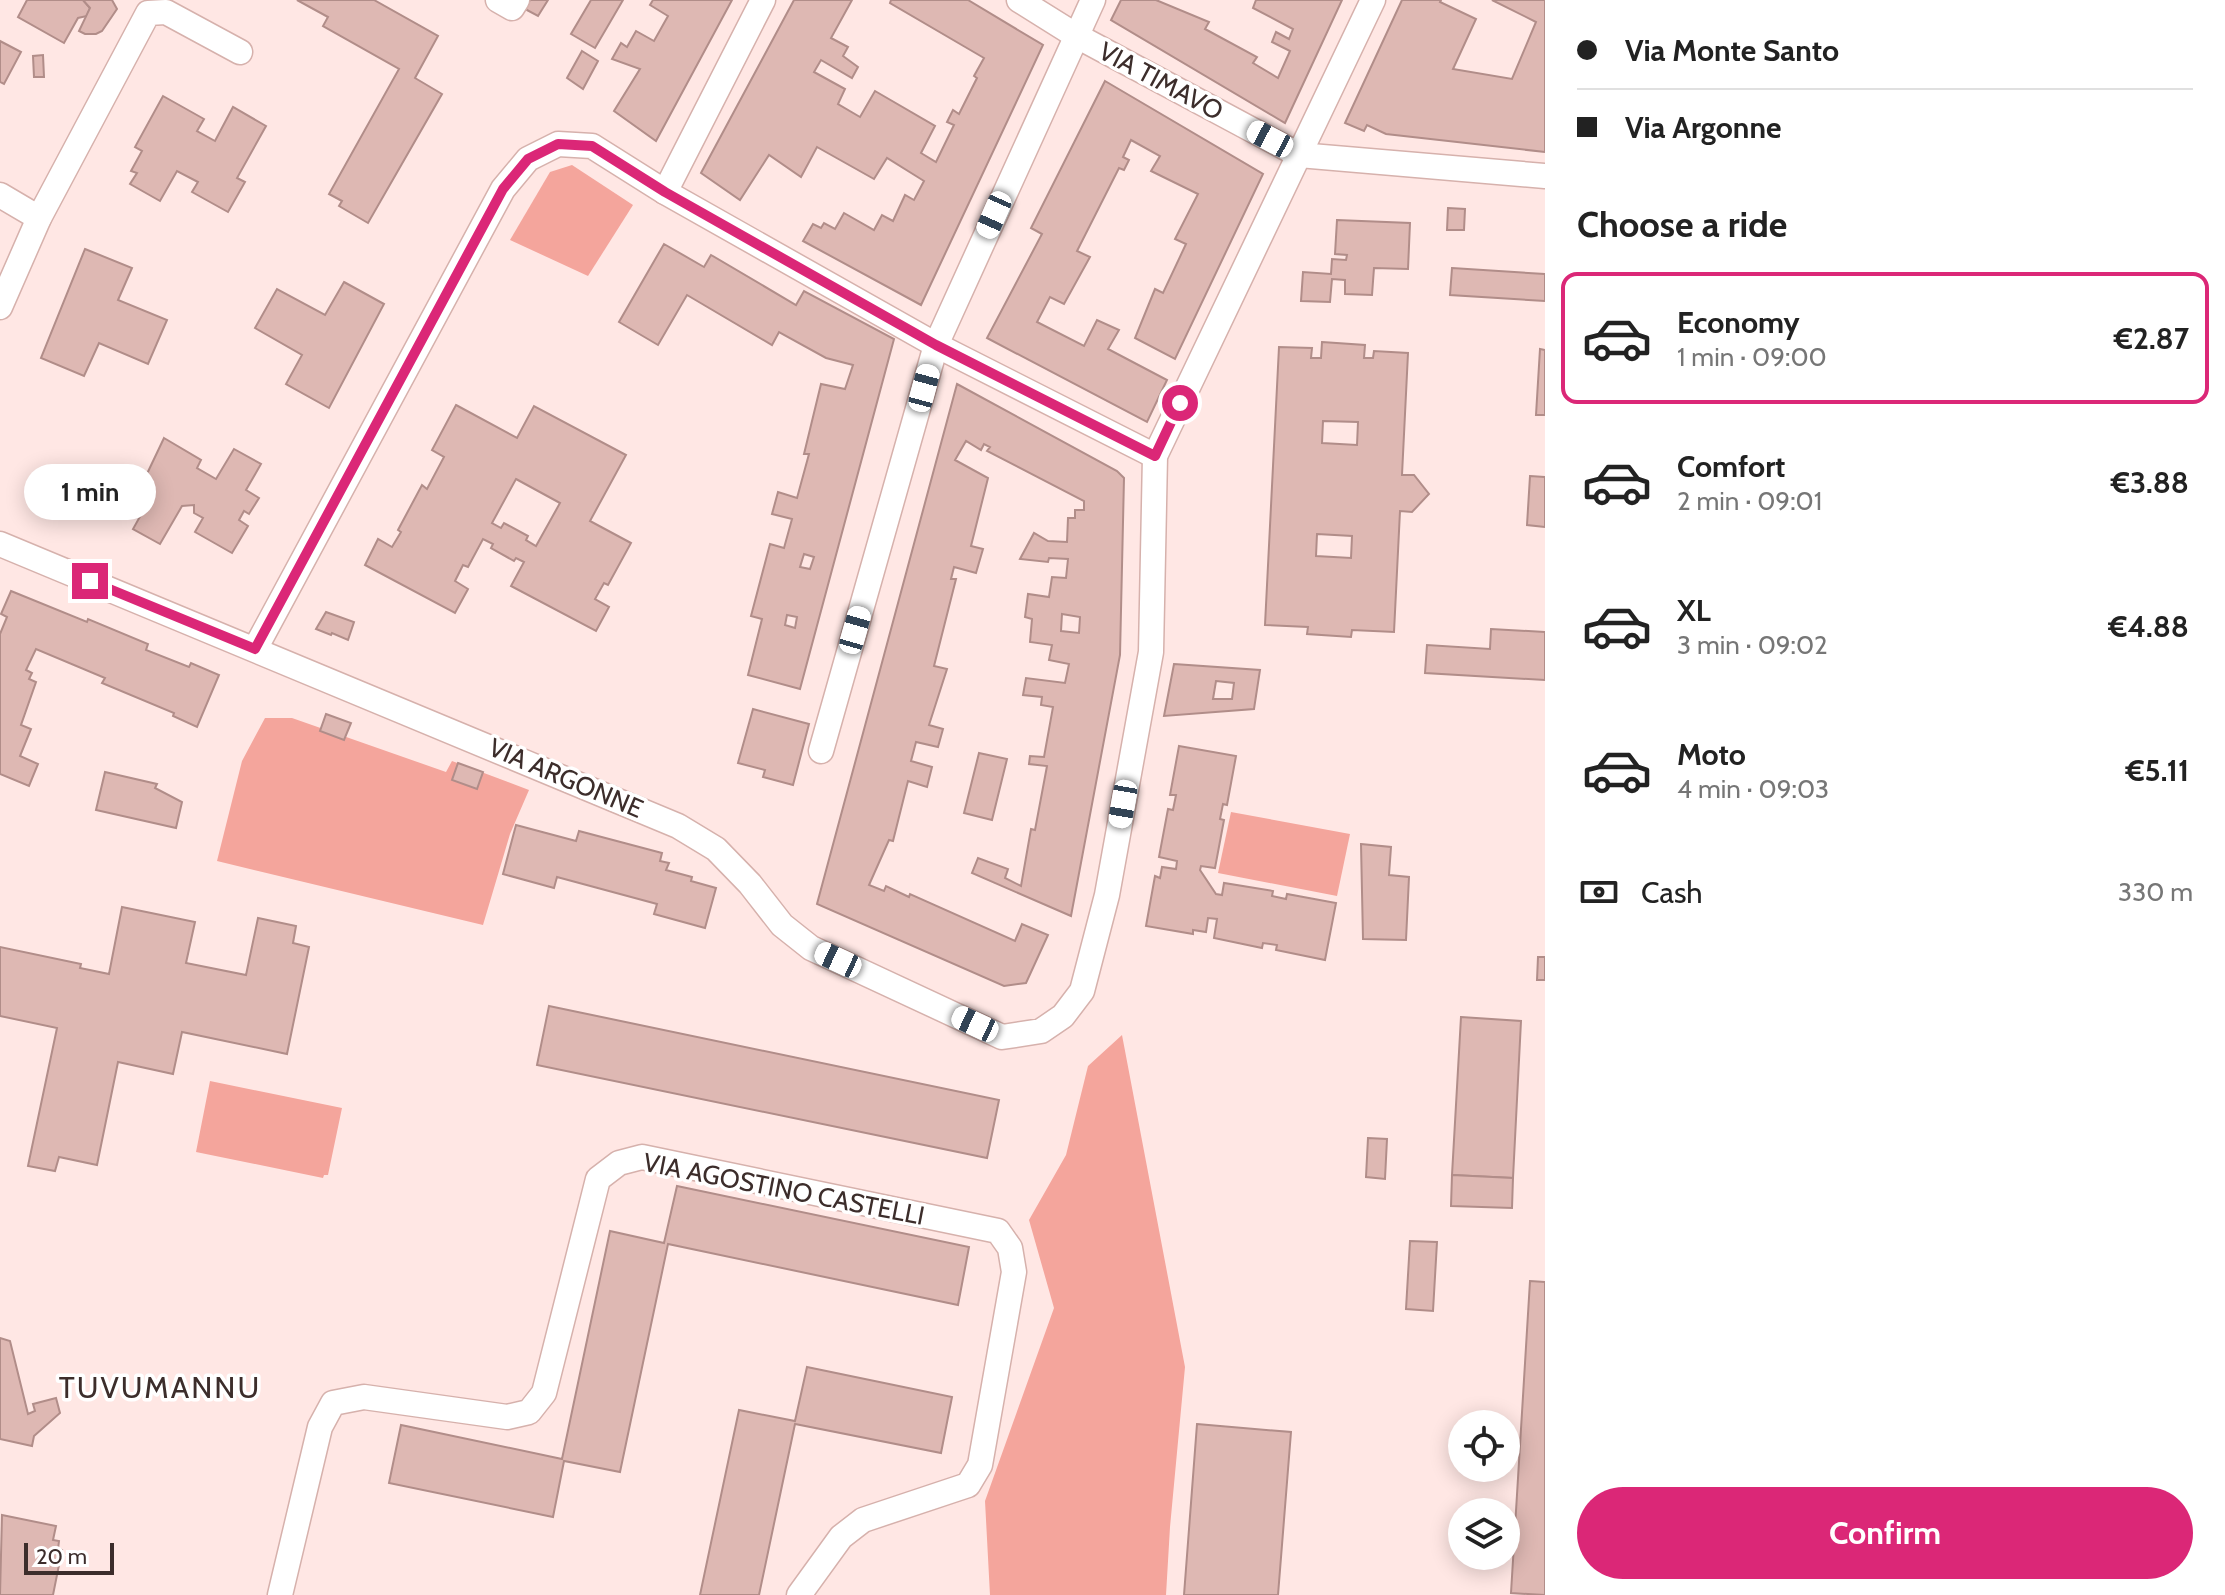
<!DOCTYPE html>
<meta charset="utf-8">
<style>
body{margin:0;font-family:Cabin,sans-serif;background:#f6f6f6;color:#222;height:100vh;display:flex;flex-direction:column;font-size:30px;white-space:nowrap}
*{box-sizing:border-box;margin:0}
p{font-size:26px;color:#767676}
.icon{flex:none;width:44px;height:44px;fill:none;stroke:currentColor;stroke-width:2;stroke-linecap:round;stroke-linejoin:round}
.map{position:relative;flex:1;overflow:hidden}
.drawer{display:flex;flex-direction:column;background:#fff;width:680px}
.drawer>*{flex:none}
.banner{display:grid;align-content:center;height:176px;padding:0 32px;background:#fff}
.buttons{position:absolute;left:1448px;top:1410px;display:grid;gap:16px}
.buttons a{display:grid;place-items:center;width:72px;height:72px;border-radius:50%;background:#fff;box-shadow:0 4px 20px #0003;font-size:40px}
.scale{position:absolute;left:24px;bottom:20px;width:90px;box-sizing:border-box;padding-left:8px;border:4px solid #3c2d2b;border-top:0;font-size:22px;line-height:28px;white-space:nowrap;color:#3c2d2b;-webkit-text-stroke:6px #fff;paint-order:stroke}
.end{position:absolute;width:36px;height:36px;margin:-18px;border:10px solid #db2777;background:#fff;box-shadow:0 0 0 4px #fff}
.from{border-radius:50%}
.bubble{position:absolute;height:56px;border-radius:28px;background:#fff;box-shadow:0 4px 20px #0003;font-size:26px;font-weight:800;line-height:56px;text-align:center}
.car{position:absolute;width:24px;height:48px;margin:-24px -12px;border-radius:10px;box-shadow:0 0 6px 2px #0007;background:linear-gradient(#fff 24%,#345 0 40%,#fff 0 76%,#345 0 86%,#fff 0)}
.banner b{display:flex;align-items:center;gap:28px;height:76px;font-size:30px}
.banner b+b{border-top:2px solid #e0e0e0}
.banner i{width:20px;height:20px;background:#222}
ul{padding:0;list-style:none}
li{display:flex;align-items:center;gap:24px;height:132px;margin:0 16px 12px;padding:0 16px;border:4px solid transparent;border-radius:16px}
li div{flex:1}
li b{display:block;font-size:30px}
li em{font-style:normal;font-weight:800}
li.on{border-color:#db2777}
li>.icon{width:72px;height:72px;stroke-width:1.5}
h2{padding:0 32px;font-size:36px;line-height:96px}
.pay{display:flex;align-items:center;gap:20px;height:88px;padding:0 32px;font-size:30px}
.pay p{margin-inline-start:auto}
.button{display:flex;gap:16px;margin-top:auto;padding:16px 32px}
.button a{flex:1;height:92px;border-radius:48px;background:#db2777;color:#fff;font-size:32px;font-weight:800;line-height:92px;text-align:center}
main{display:flex;flex:1;min-height:0}
.map>svg:first-child{display:block}
</style>
<main>
<div class="map">
<svg width="1545" height="1595" viewBox="0 0 1545 1595">
<rect width="100%" height="100%" fill="#ffe7e4"/>
<g fill="#f4a59c">
<polygon points="572,165 633,205 588,276 510,240 550,172"/>
<polygon points="265,718 292,718 446,772 452,761 529,790 510,834 483,925 217,861 242,761"/>
<polygon points="1231,812 1350,834 1337,896 1218,873"/>
<polygon points="1122,1035 1185,1367 1170,1527 1166,1595 990,1595 985,1501 1054,1308 1029,1220 1066,1155 1088,1066"/>
<polygon points="210,1081 342,1108 328,1175 324,1175 323,1178 196,1152"/>
</g>
<g fill="#deb8b3" stroke="#b18d89" stroke-width="2" fill-rule="evenodd">
<polygon points="27,0 83,0 90,8 87,16 78,18 64,43 18,17"/>
<polygon points="83,0 112,0 117,9 102,31 96,34 85,34 79,31 90,8"/>
<polygon points="297,0 374,0 438,36 415,78 442,94 368,223 339,206 342,201 329,194 399,69 323,26 328,17"/>
<polygon points="530,0 548,0 538,16 525,9"/>
<polygon points="591,0 623,0 595,48 571,34"/>
<polygon points="653,0 732,0 656,141 614,111 640,69 612,59 621,43 627,47 636,31 654,41 668,16 650,5"/>
<polygon points="794,0 852,0 831,38 848,47 843,56 858,67 852,78 821,60 814,72 845,89 838,104 860,117 875,91 935,126 921,153 936,162 954,125 947,122 953,110 959,114 977,78 974,76 984,58 890,3 891,0 968,0 1043,45 921,305 803,241 813,224 821,228 824,223 835,229 844,213 874,230 882,215 893,221 905,195 914,200 924,181 887,158 874,179 817,147 801,177 769,155 740,200 701,173"/>
<polygon points="1121,0 1156,0 1209,22 1205,29 1257,57 1253,63 1278,78 1290,51 1272,42 1276,32 1289,39 1293,29 1253,8 1256,0 1342,0 1285,123 1111,20"/>
<polygon points="1402,0 1441,0 1440,2 1476,19 1453,69 1512,79 1536,22 1492,0 1545,0 1545,152 1386,134 1367,125 1364,131 1345,123"/>
<polygon points="0,41 21,52 4,84 0,82"/>
<polygon points="582,51 598,61 583,89 567,78"/>
<polygon points="43,55 44,77 34,77 33,56"/>
<polygon points="1105,81 1263,174 1175,359 1135,338 1155,289 1163,293 1186,244 1175,239 1198,194 1151,171 1160,156 1131,140 1123,157 1129,160 1124,170 1119,168 1077,251 1090,257 1064,304 1050,297 1037,322 1084,346 1097,320 1119,330 1108,349 1167,380 1147,422 987,338 1042,234 1031,228"/>
<polygon points="163,96 204,119 197,131 215,141 233,107 266,126 237,178 245,182 228,212 192,192 198,182 177,171 160,201 130,184 137,173 131,171 142,151 135,147"/>
<polygon points="1448,208 1465,209 1464,230 1447,230"/>
<polygon points="1337,220 1410,223 1408,269 1374,268 1372,295 1345,294 1345,280 1332,279 1330,302 1301,301 1303,272 1331,274 1332,259 1346,260 1347,255 1335,254"/>
<path d="M664 244 704 267 711 255 796 305 804 291 894 339 800 689 748 675 762 619 751 616 770 544 784 548 792 519 772 514 778 492 797 498 809 454H804L821 384 845 389 853 365 826 358 779 332 772 345 687 295 658 345 619 322ZM804 554 814 557 810 569 800 567ZM787 615 797 617 795 628 785 625Z"/>
<polygon points="85,249 132,268 118,300 167,320 148,364 99,343 84,376 41,358"/>
<polygon points="1452,268 1545,274 1545,301 1450,295"/>
<polygon points="344,282 384,304 329,408 286,384 302,355 255,328 277,289 325,315"/>
<path d="M1322 342 1365 345 1364 358H1373L1374 351 1408 353 1402 475H1414L1429 494 1412 512 1400 511 1394 632 1352 630 1351 637 1307 634 1308 627 1265 625 1279 347 1312 348 1311 358H1321ZM1323 421 1358 422 1357 445 1322 443ZM1317 534 1352 536 1351 558 1316 556Z"/>
<polygon points="1540,349 1545,350 1545,415 1536,415"/>
<path d="M957 384 1117 471 1124 478 1120 655 1071 916 972 873 978 858 1008 869 1005 878 1021 886 1031 829 1035 830 1047 766 1029 764 1030 756 1044 757 1053 707 1041 705 1042 697 1023 695 1026 678 1065 683 1069 664 1049 660 1052 645 1030 642 1032 619 1025 617 1028 594 1049 597 1052 577 1066 578 1068 559 1049 558 1048 562 1020 559 1034 533 1048 541 1067 542 1068 518H1075V510H1084V501L987 451 990 447 984 444 981 450 966 441 955 460 988 478 971 546 983 549 976 573 954 567 951 579H956L934 666 947 669 929 725 943 729 938 747 916 742 911 761 932 767 927 787 908 781 893 841 889 840 869 885 884 891 886 886 909 897 910 894 1015 941 1022 924 1048 935 1026 983 1004 986 817 904ZM1062 614 1080 617 1079 633 1061 631Z"/>
<path d="M456 405 517 438 534 406 626 455 590 521 631 543 608 585 604 583 595 599 609 607 596 631 511 586 524 562 516 558 514 561 491 548 493 544 483 539 468 567 463 565 455 581 468 589 455 613 365 565 378 539 392 547 401 532 398 530 422 485 427 489 444 457 432 450ZM516 479 560 503 536 546 526 540 528 536 504 523 501 528 492 523Z"/>
<polygon points="164,438 201,460 197,468 216,479 234,449 261,464 246,490 259,498 249,514 244,511 239,520 248,526 232,553 195,532 203,518 194,513 194,505 182,506 160,544 133,529 147,504 136,497"/>
<polygon points="1530,476 1545,477 1545,527 1527,525"/>
<polygon points="11,591 87,622 88,619 148,644 146,650 189,667 191,663 219,675 197,727 173,716 174,713 102,683 105,678 36,649 26,670 32,673 29,679 36,682 21,725 31,729 20,756 38,764 29,786 0,774 0,634 7,617 1,614"/>
<polygon points="326,612 354,622 348,640 332,633 331,635 316,629"/>
<polygon points="1491,629 1545,632 1545,680 1425,673 1427,645 1490,649"/>
<path d="M1174 664 1260 670 1254 709 1164 716ZM1216 681 1234 683 1232 699H1213Z"/>
<polygon points="753,709 809,724 793,785 763,777 765,770 738,763"/>
<polygon points="326,714 351,723 344,740 320,731"/>
<polygon points="1179,746 1236,756 1227,805 1223,804 1220,819 1224,820 1215,868 1201,866 1200,870 1216,894 1222,895 1224,883 1273,891 1272,896 1286,899 1287,894 1336,903 1325,960 1276,950 1277,945 1263,943 1262,948 1214,938 1217,919 1208,918 1206,932 1193,930 1193,934 1146,926 1155,876 1160,878 1162,867 1176,869 1177,861 1159,857 1168,809 1173,810 1176,795 1170,795"/>
<polygon points="979,753 1007,759 992,820 964,813"/>
<polygon points="458,763 483,772 477,789 452,780"/>
<polygon points="105,772 157,784 155,788 182,802 176,828 96,810"/>
<polygon points="516,825 576,841 579,831 662,853 660,861 669,863 666,870 692,877 691,881 716,888 705,928 654,914 657,904 557,877 554,888 503,874"/>
<polygon points="1361,844 1391,847 1389,875 1409,877 1406,940 1363,939"/>
<polygon points="122,907 195,922 186,963 246,975 258,918 296,926 293,943 309,947 287,1054 182,1032 173,1074 118,1062 97,1165 59,1157 55,1171 28,1166 57,1028 0,1016 0,947 81,964 80,968 109,974"/>
<polygon points="1538,957 1545,957 1545,980 1537,980"/>
<polygon points="549,1006 999,1100 987,1158 537,1065"/>
<polygon points="1461,1017 1521,1021 1513,1178 1452,1175"/>
<polygon points="1368,1138 1387,1139 1385,1179 1366,1177"/>
<polygon points="1452,1175 1513,1178 1512,1208 1451,1206"/>
<polygon points="677,1186 969,1247 958,1305 668,1244 620,1472 564,1461 553,1517 389,1483 401,1425 562,1459 610,1231 664,1243"/>
<polygon points="1410,1241 1437,1242 1433,1311 1406,1309"/>
<polygon points="1530,1281 1545,1282 1545,1595 1511,1593"/>
<polygon points="0,1338 10,1341 28,1414 35,1411 33,1404 56,1398 60,1413 34,1436 32,1446 0,1439"/>
<polygon points="807,1367 952,1397 941,1453 795,1424 759,1595 700,1595 739,1410 795,1421"/>
<polygon points="1197,1424 1291,1432 1278,1595 1184,1595"/>
<polygon points="2,1515 56,1526 53,1540 59,1541 58,1549 62,1550 53,1595 0,1595"/>
</g>
<g fill="none" stroke-linecap="round" stroke-linejoin="round">
<defs>
<g id="street">
<polyline points="498,0 512,8 517,0"/>
<polyline points="1019,0 1075,35 1299,155 1545,176"/>
<polyline points="665,192 763,0"/>
<polyline points="0,195 39,218"/>
<polyline points="0,307 39,218 148,13 166,12 240,52"/>
<polyline points="0,544 678,826 716,849 750,884 782,925 811,948 1002,1037 1041,1031 1063,1016 1082,991 1107,895 1151,652 1155,456 1373,0"/>
<polyline points="255,649 503,189 528,159 558,144 592,146 665,192 936,345 1155,456"/>
<polyline points="821,751 936,345 1093,0"/>
<polyline points="280,1595 320,1427 333,1403 364,1397 507,1417 529,1412 544,1393 598,1179 619,1163 642,1157 998,1231 1010,1248 1014,1272 980,1465 968,1485 863,1520 841,1537 799,1595"/>
</g>
</defs>
<use href="#street" stroke="#d6b1ac" stroke-width="27"/>
<use href="#street" stroke="#fff" stroke-width="24"/>
</g>
<g fill="none" stroke-linecap="round" stroke-linejoin="round">
<polyline stroke="#db2777" stroke-width="10" points="90,581 255,649 503,189 528,159 558,144 592,146 665,192 936,345 1155,456 1180,403"/>
</g>
<g text-anchor="middle" stroke-width="7" stroke-linejoin="round" paint-order="stroke">
<g font-size="26" fill="#3c2d2b" stroke="#fff">
<text transform="translate(1161 81) rotate(28)" y="9">VIA TIMAVO</text>
<text transform="translate(566 778) rotate(23)" y="9">VIA ARGONNE</text>
<text transform="translate(784 1189) rotate(11)" y="9">VIA AGOSTINO CASTELLI</text>
</g>
<g font-size="30" letter-spacing="2" fill="#3c2d2b" stroke="#fff">
<text x="160" y="1398">TUVUMANNU</text>
</g>
</g>
</svg>
<div class="buttons">
<a><svg class="icon" aria-label="locate" viewBox="0 0 24 24"><circle cx="12" cy="12" r="6"/><path d="M12 2v4M12 18v4M2 12h4M18 12h4"/></svg></a>
<a><svg class="icon" aria-label="layers" viewBox="0 0 24 24"><path d="M12 4l9 5-9 5-9-5zM3 14l9 5 9-5"/></svg></a>
</div>
<div class="scale">20 m</div>
<i class="end from" style="left:1180px;top:403px"></i>
<i class="end" style="left:90px;top:581px"></i>
<div class="bubble" style="left:24px;top:464px;width:132px">1 min</div>
<i class="car" style="left:1270px;top:139px;rotate:298deg"></i>
<i class="car" style="left:994px;top:215px;rotate:204deg"></i>
<i class="car" style="left:924px;top:388px;rotate:15deg"></i>
<i class="car" style="left:855px;top:630px;rotate:16deg"></i>
<i class="car" style="left:1123px;top:804px;rotate:190deg"></i>
<i class="car" style="left:838px;top:960px;rotate:295deg"></i>
<i class="car" style="left:975px;top:1024px;rotate:295deg"></i>
</div>
<section class="drawer">
<div class="banner">
<b><i class="from"></i>Via Monte Santo</b>
<b><i></i>Via Argonne</b>
</div>
<h2>Choose a ride</h2>
<ul>
<li class="on"><svg class="icon" aria-label="car" viewBox="0 0 24 24"><path d="M5 17H2v-5l4-1 3-4h7l3 4 3 1v5h-3M9 17h6M6 11h13"/><circle cx="7" cy="17" r="2"/><circle cx="17" cy="17" r="2"/></svg><div><b>Economy</b><p>1 min · 09:00</p></div><em>€2.87</em></li>
<li><svg class="icon" aria-label="car" viewBox="0 0 24 24"><path d="M5 17H2v-5l4-1 3-4h7l3 4 3 1v5h-3M9 17h6M6 11h13"/><circle cx="7" cy="17" r="2"/><circle cx="17" cy="17" r="2"/></svg><div><b>Comfort</b><p>2 min · 09:01</p></div><em>€3.88</em></li>
<li><svg class="icon" aria-label="car" viewBox="0 0 24 24"><path d="M5 17H2v-5l4-1 3-4h7l3 4 3 1v5h-3M9 17h6M6 11h13"/><circle cx="7" cy="17" r="2"/><circle cx="17" cy="17" r="2"/></svg><div><b>XL</b><p>3 min · 09:02</p></div><em>€4.88</em></li>
<li><svg class="icon" aria-label="car" viewBox="0 0 24 24"><path d="M5 17H2v-5l4-1 3-4h7l3 4 3 1v5h-3M9 17h6M6 11h13"/><circle cx="7" cy="17" r="2"/><circle cx="17" cy="17" r="2"/></svg><div><b>Moto</b><p>4 min · 09:03</p></div><em>€5.11</em></li>
</ul>
<div class="pay"><svg class="icon" aria-label="cash" viewBox="0 0 24 24"><path d="M3 7h18v10H3z"/><circle cx="12" cy="12" r="2"/></svg>Cash<p>330 m</p></div>
<div class="button"><a>Confirm</a></div>
</section>
</main>
